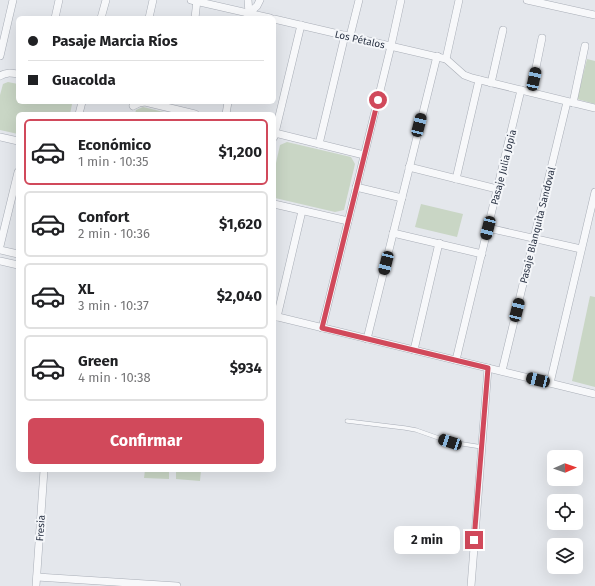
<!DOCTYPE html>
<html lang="es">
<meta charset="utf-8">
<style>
body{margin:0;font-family:"Fira Sans",sans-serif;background:#f2f2f2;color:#202124;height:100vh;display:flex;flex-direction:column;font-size:15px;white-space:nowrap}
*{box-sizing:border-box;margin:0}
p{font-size:13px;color:#757577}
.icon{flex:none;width:22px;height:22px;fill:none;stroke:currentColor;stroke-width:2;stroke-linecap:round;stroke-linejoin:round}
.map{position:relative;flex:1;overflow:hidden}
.drawer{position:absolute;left:16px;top:112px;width:260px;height:360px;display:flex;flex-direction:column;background:#fff;border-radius:6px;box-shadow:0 4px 16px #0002}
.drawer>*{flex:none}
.hud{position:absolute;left:16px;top:16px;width:260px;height:88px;border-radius:6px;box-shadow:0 4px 16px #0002;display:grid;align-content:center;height:88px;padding:0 12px;background:#fff}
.needle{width:26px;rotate:88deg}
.controls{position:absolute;left:547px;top:450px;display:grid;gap:8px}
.controls a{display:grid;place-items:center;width:36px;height:36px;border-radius:6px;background:#fff;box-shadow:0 4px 16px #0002;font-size:20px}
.end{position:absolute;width:18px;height:18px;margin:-9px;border:5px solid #d1495b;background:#fff;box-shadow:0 0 0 2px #fff}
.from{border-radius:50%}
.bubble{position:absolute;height:28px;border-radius:6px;background:#fff;box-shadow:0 4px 16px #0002;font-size:13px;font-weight:700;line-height:28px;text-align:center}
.car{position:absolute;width:12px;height:24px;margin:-12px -6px;border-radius:5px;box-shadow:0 0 3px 1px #0007;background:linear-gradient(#222 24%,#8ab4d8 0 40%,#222 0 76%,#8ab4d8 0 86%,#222 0)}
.hud b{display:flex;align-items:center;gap:14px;height:38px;font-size:15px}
.hud b+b{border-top:1px solid #e0e0e0}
.hud i{width:10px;height:10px;background:#202124}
ul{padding:7px 0 0;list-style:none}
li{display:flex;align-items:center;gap:12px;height:66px;margin:0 8px 6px;padding:0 4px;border:2px solid #e0e0e0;border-radius:6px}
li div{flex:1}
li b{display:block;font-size:15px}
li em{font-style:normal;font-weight:700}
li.active{border-color:#d1495b}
li>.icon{width:36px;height:36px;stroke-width:1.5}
.cta{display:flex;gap:8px;margin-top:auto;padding:8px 12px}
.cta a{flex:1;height:46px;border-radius:6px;background:#d1495b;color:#fff;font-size:16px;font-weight:700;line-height:46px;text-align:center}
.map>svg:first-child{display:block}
</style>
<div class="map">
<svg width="595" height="586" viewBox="0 0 595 586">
<rect width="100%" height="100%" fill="#e4e7ec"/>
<g fill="#c9d6c5">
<polygon points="587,59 595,61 595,104 577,99"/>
<polygon points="8,82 18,84 18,102 71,102 72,104 70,114 18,114 18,134 0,130 0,95 3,84"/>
<polygon points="143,107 172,114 135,114 136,110"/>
<polygon points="287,142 351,157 355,164 344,210 335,212 275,198 274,197 274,172 280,145"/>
<polygon points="421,204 463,214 457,237 415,227"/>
<polygon points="590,296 595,297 595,387 572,381"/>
<polygon points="145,470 169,470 169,479 144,478"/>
<polygon points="176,470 201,470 200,481 176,479"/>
</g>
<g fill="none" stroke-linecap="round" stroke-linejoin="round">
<defs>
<polyline id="service" points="347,421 405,428 416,430 450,442 482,447"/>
<g id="minor">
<polyline points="191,0 270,18"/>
<polyline points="527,0 595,15"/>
<polyline points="249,13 257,6 260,0"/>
<polyline points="55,18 59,0"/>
<polyline points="101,18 106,0"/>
<polyline points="149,18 153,0"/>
<polyline points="195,18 197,0"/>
<polyline points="247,18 249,13 248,0"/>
<polyline points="274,19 446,59 464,75 472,78 595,108"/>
<polyline points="350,36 359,0"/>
<polyline points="0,56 13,0"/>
<polyline points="446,59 459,0"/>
<path d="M0 76C6 72 11 73 18 74"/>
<polyline points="491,83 503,30"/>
<polyline points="531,92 542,38"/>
<polyline points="573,103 585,46"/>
<polyline points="133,106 139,103 145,102 195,114"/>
<polyline points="79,114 82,102"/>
<polyline points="226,114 228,102"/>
<polyline points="275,133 364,155"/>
<polyline points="0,137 18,141"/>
<polyline points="274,137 301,25"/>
<polyline points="319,144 345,35"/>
<polyline points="409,167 497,189"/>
<polyline points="456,179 479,80"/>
<polyline points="356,187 402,198"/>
<polyline points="274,204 348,221"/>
<polyline points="488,228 581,249"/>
<polyline points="393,233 482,254"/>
<polyline points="0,246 18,172"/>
<polyline points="0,250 18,254"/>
<polyline points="0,261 18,265"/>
<polyline points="274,316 595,394"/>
<polyline points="277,317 302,211"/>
<polyline points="322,328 391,46 401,0"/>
<polyline points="367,339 437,56"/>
<polyline points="414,350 439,243"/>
<polyline points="456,360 521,90"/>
<polyline points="502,371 567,102"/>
<polyline points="550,383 595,192"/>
<polyline points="37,577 177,586"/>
<polyline points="36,586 44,470"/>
<polyline points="471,586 488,368"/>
</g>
</defs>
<use href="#service" stroke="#a9aeb7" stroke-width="4.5"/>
<use href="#minor" stroke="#a9aeb7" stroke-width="8"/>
<use href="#service" stroke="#f7f8fa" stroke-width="3.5"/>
<use href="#minor" stroke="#f7f8fa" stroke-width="7"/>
</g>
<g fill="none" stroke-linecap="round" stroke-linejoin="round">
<polyline stroke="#d1495b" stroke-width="5" points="378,100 322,328 488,368 474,540"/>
</g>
<g text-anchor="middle" stroke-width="4" stroke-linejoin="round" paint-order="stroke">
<g font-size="10" fill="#2b3445" stroke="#f4f6f9">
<text transform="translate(360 39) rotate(13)" y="4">Los Pétalos</text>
<text transform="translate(503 167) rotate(-76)" y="4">Pasaje Julia Jopia</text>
<text transform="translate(537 225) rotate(-76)" y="4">Pasaje Blanquita Sandoval</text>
<text transform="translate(40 528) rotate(-86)" y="4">Fresia</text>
</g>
</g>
</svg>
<div class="controls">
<a><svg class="needle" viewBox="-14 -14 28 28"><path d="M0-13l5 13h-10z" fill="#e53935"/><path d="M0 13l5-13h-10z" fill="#757577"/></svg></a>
<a><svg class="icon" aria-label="locate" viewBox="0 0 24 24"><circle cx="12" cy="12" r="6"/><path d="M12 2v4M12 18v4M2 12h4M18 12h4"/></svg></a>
<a><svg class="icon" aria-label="layers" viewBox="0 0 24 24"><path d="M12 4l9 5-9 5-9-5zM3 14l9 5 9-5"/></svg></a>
</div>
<i class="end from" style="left:378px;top:100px"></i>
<i class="end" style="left:474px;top:540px"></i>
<div class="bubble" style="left:394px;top:526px;width:66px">2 min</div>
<i class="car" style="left:534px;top:79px;rotate:12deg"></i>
<i class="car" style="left:419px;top:125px;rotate:14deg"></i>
<i class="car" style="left:488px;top:228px;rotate:194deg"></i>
<i class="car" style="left:386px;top:263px;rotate:194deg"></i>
<i class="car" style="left:517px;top:310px;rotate:14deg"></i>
<i class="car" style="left:538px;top:380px;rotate:284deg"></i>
<i class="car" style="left:450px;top:442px;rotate:288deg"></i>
<div class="hud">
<b><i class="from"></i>Pasaje Marcia Ríos</b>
<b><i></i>Guacolda</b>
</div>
<section class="drawer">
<ul>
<li class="active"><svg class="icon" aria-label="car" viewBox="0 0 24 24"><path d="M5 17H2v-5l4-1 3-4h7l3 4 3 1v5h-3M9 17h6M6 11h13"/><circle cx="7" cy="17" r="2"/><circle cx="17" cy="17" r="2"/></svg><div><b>Económico</b><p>1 min · 10:35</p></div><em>$1,200</em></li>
<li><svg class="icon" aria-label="car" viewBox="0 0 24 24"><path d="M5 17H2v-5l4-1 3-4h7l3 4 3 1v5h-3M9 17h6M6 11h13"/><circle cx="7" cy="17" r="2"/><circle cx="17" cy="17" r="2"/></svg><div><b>Confort</b><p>2 min · 10:36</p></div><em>$1,620</em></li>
<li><svg class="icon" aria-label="car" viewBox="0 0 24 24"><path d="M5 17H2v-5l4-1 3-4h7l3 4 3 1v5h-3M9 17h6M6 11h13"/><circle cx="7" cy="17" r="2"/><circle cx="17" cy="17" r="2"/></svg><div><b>XL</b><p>3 min · 10:37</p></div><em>$2,040</em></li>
<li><svg class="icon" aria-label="car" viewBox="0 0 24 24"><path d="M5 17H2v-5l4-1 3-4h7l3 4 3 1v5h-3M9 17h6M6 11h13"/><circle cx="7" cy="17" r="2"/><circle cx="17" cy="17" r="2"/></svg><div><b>Green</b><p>4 min · 10:38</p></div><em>$934</em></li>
</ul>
<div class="cta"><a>Confirmar</a></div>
</section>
</div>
